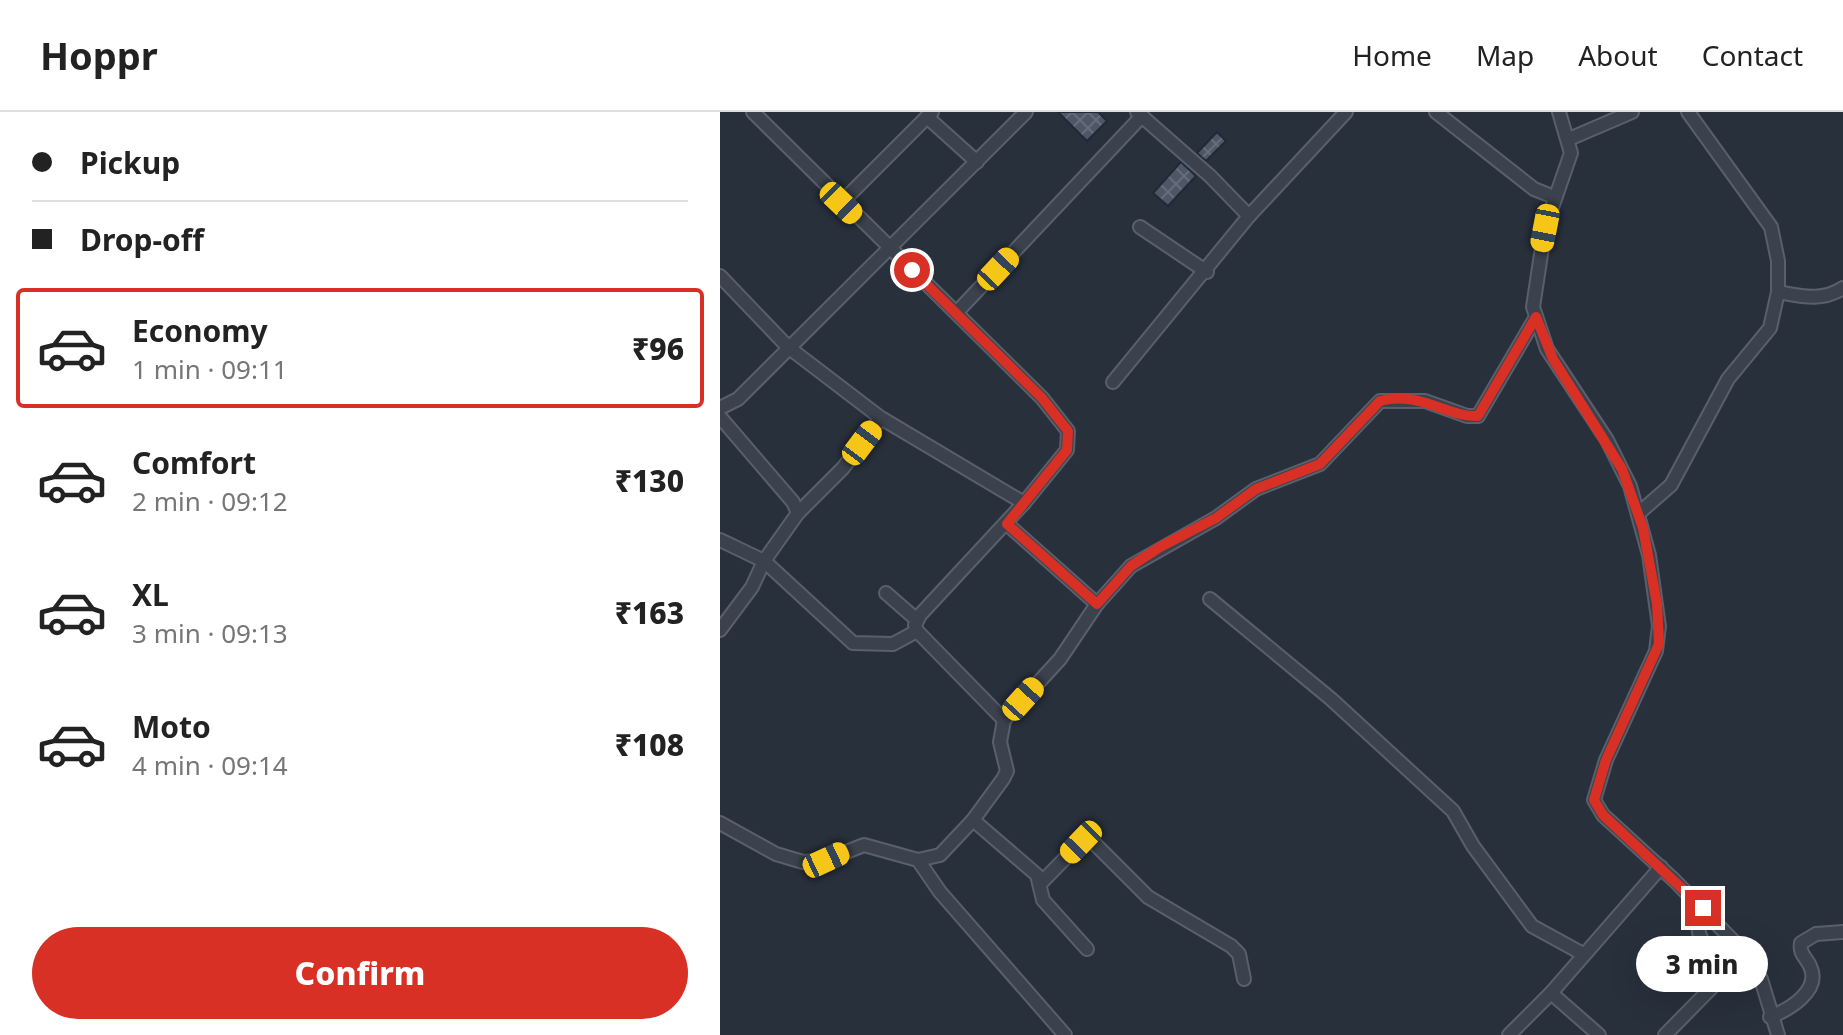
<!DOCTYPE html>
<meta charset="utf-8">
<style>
body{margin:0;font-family:"Noto Sans",sans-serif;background:#f2f2f2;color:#222;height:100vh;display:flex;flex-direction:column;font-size:30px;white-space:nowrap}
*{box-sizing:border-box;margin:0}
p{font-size:26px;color:#767676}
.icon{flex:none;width:44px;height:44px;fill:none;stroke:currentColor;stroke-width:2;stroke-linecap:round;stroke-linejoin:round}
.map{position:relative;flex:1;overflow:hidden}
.side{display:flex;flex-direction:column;background:#fff;width:720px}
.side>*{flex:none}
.top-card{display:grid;align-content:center;height:176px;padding:0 32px;background:#fff}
.end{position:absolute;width:36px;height:36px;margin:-18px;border:10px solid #d93025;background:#fff;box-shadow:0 0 0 4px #fff}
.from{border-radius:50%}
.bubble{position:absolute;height:56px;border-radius:28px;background:#fff;box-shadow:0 8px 32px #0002;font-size:26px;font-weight:800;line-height:56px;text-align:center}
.car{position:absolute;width:24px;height:48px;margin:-24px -12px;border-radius:10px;box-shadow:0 0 6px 2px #0007;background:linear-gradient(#f5c518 24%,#345 0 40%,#f5c518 0 76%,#345 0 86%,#f5c518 0)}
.top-card b{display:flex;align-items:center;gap:28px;height:76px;font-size:30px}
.top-card b+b{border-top:2px solid #e0e0e0}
.top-card i{width:20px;height:20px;background:#222}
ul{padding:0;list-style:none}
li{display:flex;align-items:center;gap:24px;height:120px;margin:0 16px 12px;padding:0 16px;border:4px solid transparent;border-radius:8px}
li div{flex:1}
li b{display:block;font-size:30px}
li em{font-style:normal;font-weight:800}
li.current{border-color:#d93025}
li>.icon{width:72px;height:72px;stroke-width:1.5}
.action{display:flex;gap:16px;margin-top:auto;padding:16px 32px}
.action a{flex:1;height:92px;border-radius:48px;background:#d93025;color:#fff;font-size:32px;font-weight:800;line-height:92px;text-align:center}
header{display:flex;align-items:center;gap:48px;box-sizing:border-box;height:112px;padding:0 40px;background:#fff;border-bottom:2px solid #e0e0e0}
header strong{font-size:38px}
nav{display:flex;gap:44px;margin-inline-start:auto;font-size:28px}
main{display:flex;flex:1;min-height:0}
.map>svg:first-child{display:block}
</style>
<header>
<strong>Hoppr</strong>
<nav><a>Home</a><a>Map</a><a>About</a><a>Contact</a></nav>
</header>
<main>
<section class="side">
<div class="top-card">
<b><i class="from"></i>Pickup</b>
<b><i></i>Drop-off</b>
</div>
<ul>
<li class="current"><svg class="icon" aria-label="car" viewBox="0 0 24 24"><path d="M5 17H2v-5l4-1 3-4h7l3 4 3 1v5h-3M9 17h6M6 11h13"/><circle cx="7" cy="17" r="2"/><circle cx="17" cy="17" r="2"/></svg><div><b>Economy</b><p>1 min · 09:11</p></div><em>₹96</em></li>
<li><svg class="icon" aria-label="car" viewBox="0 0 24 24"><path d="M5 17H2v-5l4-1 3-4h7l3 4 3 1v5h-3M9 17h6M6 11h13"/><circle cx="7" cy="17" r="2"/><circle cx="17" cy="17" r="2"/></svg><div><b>Comfort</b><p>2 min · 09:12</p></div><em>₹130</em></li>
<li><svg class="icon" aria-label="car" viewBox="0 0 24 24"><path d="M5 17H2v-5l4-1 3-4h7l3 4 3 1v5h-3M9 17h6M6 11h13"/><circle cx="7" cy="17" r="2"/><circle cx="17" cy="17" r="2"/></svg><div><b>XL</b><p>3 min · 09:13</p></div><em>₹163</em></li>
<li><svg class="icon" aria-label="car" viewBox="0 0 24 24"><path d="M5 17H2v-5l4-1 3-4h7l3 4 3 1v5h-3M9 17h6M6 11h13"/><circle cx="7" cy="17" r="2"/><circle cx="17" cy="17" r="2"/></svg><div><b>Moto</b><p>4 min · 09:14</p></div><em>₹108</em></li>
</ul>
<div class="action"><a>Confirm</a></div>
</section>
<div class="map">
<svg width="1123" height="923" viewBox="0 0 1123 923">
<defs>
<pattern id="building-cross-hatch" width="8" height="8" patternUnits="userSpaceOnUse" patternTransform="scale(2)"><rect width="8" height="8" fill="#4e5765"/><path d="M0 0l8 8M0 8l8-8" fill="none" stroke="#656d7a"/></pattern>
</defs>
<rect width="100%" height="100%" fill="#28303c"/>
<g fill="url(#building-cross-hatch)" stroke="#222934" stroke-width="2">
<polygon points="338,0 378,0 387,9 367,29"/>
<polygon points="497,20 506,29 486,49 477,41"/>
<polygon points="461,50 476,64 448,94 433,81"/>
</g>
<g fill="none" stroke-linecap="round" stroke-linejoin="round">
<defs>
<g id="street">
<polyline points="33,0 322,286 348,319 347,338 304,391 200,503 195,513 197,519 284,608"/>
<polyline points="417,0 490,64 529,104"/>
<polyline points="716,0 814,77 834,85"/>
<polyline points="839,0 851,41 825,116 813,195 827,237 887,328 910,374 929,443 939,514 936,539 886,648 874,688 883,703 954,768 1026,842 1041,867 1058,923"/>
<polyline points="207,5 257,50"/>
<polyline points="849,27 912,0"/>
<polyline points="121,91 212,0"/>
<polyline points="420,115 487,160"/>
<polyline points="0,164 68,235 161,306 304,391"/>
<path d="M1058 180C1081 184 1102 190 1123 176"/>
<polyline points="237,200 422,4"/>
<polyline points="393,270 529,104 626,0"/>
<polyline points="0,296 18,287 306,0"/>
<polyline points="0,305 73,390 78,401 44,449 0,428"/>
<polyline points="78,401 123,356 161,306"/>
<polyline points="919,401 951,373 1008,267 1050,216 1058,180 1058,149 1051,115 968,0"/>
<polyline points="287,412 377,492"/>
<polyline points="166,481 197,508"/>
<polyline points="490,487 611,587 733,699 753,734 812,814 863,842"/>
<polyline points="0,518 32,475 44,449 133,531 173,532 197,519"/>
<polyline points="253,708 317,763 323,788 367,837"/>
<polyline points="0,711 56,742 83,750 106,748 144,733 198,748 220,743 253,708 283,667 287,659 280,630 284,608 340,547 377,492 411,454 496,406 536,377 600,352 660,289 705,289 747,304 758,304 816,205"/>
<polyline points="198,748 220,780 345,923"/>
<polyline points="321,771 361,730 371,728 428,785 511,834 519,842 524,867"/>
<polyline points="831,881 879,923"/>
<path d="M1050 905C1068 898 1102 879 1090 854 1086 845 1079 842 1081 831L1096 822 1123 820"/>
<polyline points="789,923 831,881 941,755"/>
<path d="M945 923 1004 863C998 834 967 834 983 796"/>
</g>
</defs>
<use href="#street" stroke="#59606b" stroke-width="16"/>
<use href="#street" stroke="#3b424d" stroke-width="12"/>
</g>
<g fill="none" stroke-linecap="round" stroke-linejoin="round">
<path stroke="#d93025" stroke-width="10" d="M192 158 322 286 348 319 347 338 287 412 377 492 411 454 440 435 496 406 536 377 600 352 660 289C699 278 729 306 758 304L816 205 833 247 902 357 923 416 937 492 939 532 886 648 874 688 883 703 983 796"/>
</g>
</svg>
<i class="end from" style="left:192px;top:158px"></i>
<i class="end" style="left:983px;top:796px"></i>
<div class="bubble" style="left:916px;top:824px;width:132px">3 min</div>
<i class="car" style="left:121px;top:91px;rotate:134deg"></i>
<i class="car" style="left:825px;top:116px;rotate:191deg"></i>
<i class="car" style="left:278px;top:157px;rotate:43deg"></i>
<i class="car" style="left:142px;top:331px;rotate:37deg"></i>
<i class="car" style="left:303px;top:587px;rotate:42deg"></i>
<i class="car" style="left:361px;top:730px;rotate:224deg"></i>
<i class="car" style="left:106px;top:748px;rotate:65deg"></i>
</div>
</main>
